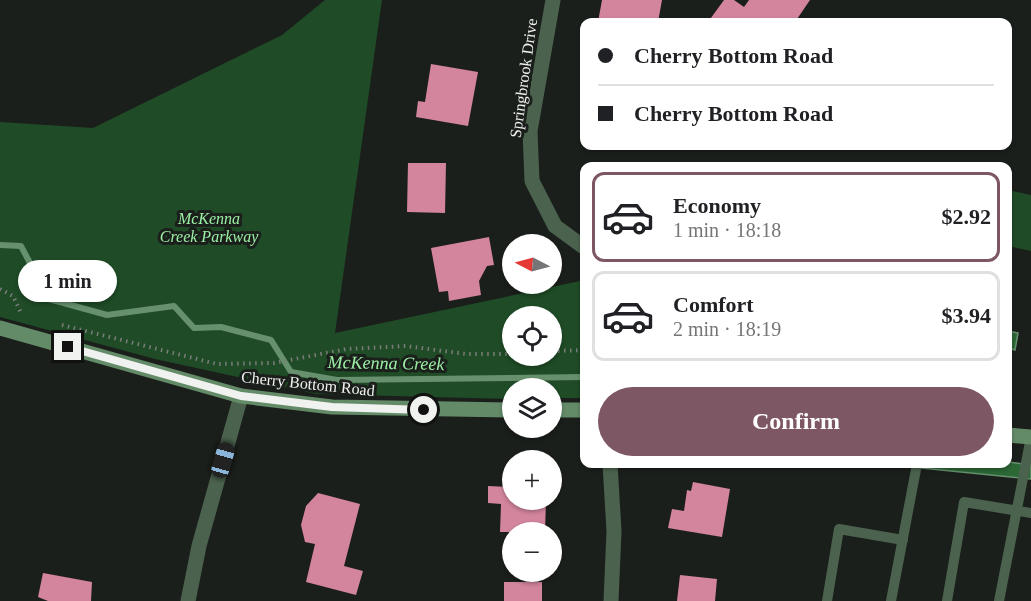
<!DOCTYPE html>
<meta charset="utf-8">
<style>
body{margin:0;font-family:"Times New Roman",serif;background:#f6f6f6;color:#202124;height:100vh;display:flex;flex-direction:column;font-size:22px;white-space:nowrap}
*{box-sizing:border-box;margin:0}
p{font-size:20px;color:#757577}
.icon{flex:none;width:33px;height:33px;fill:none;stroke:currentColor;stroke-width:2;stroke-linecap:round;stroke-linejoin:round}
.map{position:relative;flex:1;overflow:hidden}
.side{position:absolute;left:580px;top:162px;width:432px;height:306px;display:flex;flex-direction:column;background:#fff;border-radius:12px;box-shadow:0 2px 4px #0004}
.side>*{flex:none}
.banner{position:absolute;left:580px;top:18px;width:432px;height:132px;border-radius:12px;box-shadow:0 2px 4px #0004;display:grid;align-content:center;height:132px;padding:0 18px;background:#fff}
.needle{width:39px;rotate:276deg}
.tools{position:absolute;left:502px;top:234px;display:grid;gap:12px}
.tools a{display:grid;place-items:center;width:60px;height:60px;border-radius:50%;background:#fff;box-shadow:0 2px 4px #0004;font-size:30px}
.end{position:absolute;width:27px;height:27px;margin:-14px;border:8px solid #f0f2f0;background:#111;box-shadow:0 0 0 3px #111}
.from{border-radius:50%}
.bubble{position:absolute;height:42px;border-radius:21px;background:#fff;box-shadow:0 2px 4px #0004;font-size:20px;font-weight:600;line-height:42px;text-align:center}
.car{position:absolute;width:18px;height:36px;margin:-18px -9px;border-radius:8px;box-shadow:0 0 4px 2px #0007;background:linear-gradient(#222 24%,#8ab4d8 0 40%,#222 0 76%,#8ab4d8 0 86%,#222 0)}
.banner b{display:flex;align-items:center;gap:21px;height:57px;font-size:22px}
.banner b+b{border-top:2px solid #e0e0e0}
.banner i{width:15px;height:15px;background:#202124}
ul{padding:10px 0 0;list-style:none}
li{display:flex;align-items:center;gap:18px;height:90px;margin:0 12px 9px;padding:0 6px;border:3px solid #e0e0e0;border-radius:12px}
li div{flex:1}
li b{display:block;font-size:22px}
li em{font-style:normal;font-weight:600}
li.active{border-color:#7e5765}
li>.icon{width:54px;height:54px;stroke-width:1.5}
.primary-button{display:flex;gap:12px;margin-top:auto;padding:12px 18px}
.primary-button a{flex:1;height:69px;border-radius:36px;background:#7e5765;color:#fff;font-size:24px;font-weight:600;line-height:69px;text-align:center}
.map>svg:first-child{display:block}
</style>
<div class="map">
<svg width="1031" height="601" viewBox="0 0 1031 601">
<rect width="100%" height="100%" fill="#1b1f1b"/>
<g fill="#1f4b26" fill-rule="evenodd">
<path d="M325 0H382L335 333 585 280V398H552V388H513V399L316 394 155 359 0 317V122L93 128 282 35ZM513 316H552V356H513Z"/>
<polygon points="1008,190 1031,195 1031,251 1008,246"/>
</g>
<g fill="#2c6736" stroke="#67916e" stroke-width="1.5">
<polygon points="1008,331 1018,333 1015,350 1008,348"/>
<polygon points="1008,462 1031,465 1031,479 881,464"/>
</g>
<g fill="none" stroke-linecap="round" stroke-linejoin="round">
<polyline stroke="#67916e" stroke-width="6" points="0,245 21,246 49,299 107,315 174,306 194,328 221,327 271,340 291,372 337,380 585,377"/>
</g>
<g fill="#d3859d">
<polygon points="602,0 662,0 658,22 598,22"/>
<polygon points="724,0 734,0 744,7 749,0 810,0 795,22 708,22"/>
<polygon points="431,64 478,72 468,126 416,117 418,101 425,102"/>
<polygon points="408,163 446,163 445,213 407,212"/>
<polygon points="489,237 494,265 487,266 479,281 481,295 449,301 448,291 439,292 431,248"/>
<polygon points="693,482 730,489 722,537 668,528 672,509 684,511 687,490 691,491"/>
<polygon points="488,486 513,487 513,500 546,500 545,532 500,532 501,504 488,503"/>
<polygon points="318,493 360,504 344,566 363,571 356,595 306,582 315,544 305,542 301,525 306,506"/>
<polygon points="43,573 92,582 91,601 48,601 38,597"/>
<polygon points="680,575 717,579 715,601 677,601"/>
<rect x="504" y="582" width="38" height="19"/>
</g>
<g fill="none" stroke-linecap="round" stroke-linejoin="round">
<g stroke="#7a7d7a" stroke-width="4" stroke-dasharray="1.5 4.5" stroke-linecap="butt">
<polyline points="0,289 13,296 22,315"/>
<polyline points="62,325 217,364 274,363 347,349 406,346 466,354 513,354"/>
<polyline points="552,351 585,350"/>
</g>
<g stroke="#4b634e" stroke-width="10">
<polyline points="827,601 839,529 903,540"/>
<polyline points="891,601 917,464"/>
<polyline points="947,601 964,502 1031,513"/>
<polyline points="999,601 1031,437"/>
</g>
<g stroke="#4b634e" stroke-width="15">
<polyline points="553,0 530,131 532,181 555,226 585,248"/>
<polyline points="610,464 614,531 611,601"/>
<polyline points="188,601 199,546 241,396"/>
</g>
<g stroke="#648b68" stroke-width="15">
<polyline points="0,328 241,396 332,407 513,410"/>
<polyline points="552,410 585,410"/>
<polyline points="1008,435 1031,437"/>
</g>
</g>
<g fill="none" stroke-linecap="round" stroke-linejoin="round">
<polyline stroke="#f0f2f0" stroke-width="8" points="68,347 241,396 332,407 424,410"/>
</g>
<g text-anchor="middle" stroke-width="6" stroke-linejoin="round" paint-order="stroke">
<g font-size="16" fill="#f0f2f0" stroke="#1b1f1b">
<text transform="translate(523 78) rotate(-82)" y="6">Springbrook Drive</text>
<text transform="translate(308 383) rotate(6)" y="6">Cherry Bottom Road</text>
</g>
<g font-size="16" font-style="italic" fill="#9befa5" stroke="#1b1f1b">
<text x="209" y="224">McKenna<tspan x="209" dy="18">Creek Parkway</tspan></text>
</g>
<g font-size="18" font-style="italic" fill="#9cefa5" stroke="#1b1f1b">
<text transform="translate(386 363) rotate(1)" y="6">McKenna Creek</text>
</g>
</g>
</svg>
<div class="tools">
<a><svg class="needle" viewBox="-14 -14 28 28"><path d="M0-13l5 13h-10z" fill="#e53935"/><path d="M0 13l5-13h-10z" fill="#757577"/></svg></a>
<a><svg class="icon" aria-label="locate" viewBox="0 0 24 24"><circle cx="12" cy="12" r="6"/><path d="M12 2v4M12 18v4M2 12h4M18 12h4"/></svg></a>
<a><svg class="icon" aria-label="layers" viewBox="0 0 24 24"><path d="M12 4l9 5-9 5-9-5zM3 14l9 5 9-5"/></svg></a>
<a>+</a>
<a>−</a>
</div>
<i class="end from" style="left:424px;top:410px"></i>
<i class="end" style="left:68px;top:347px"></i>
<div class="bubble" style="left:18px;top:260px;width:99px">1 min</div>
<i class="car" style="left:223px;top:460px;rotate:16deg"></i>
<div class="banner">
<b><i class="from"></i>Cherry Bottom Road</b>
<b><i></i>Cherry Bottom Road</b>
</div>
<section class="side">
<ul>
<li class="active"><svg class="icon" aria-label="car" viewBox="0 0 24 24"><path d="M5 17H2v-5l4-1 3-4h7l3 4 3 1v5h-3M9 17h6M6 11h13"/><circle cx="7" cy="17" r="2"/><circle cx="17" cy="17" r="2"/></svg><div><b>Economy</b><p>1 min · 18:18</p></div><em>$2.92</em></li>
<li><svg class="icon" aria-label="car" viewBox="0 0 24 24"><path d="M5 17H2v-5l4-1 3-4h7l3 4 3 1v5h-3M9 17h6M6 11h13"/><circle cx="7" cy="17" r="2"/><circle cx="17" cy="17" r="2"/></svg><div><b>Comfort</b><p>2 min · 18:19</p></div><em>$3.94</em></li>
</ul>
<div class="primary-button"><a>Confirm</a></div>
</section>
</div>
